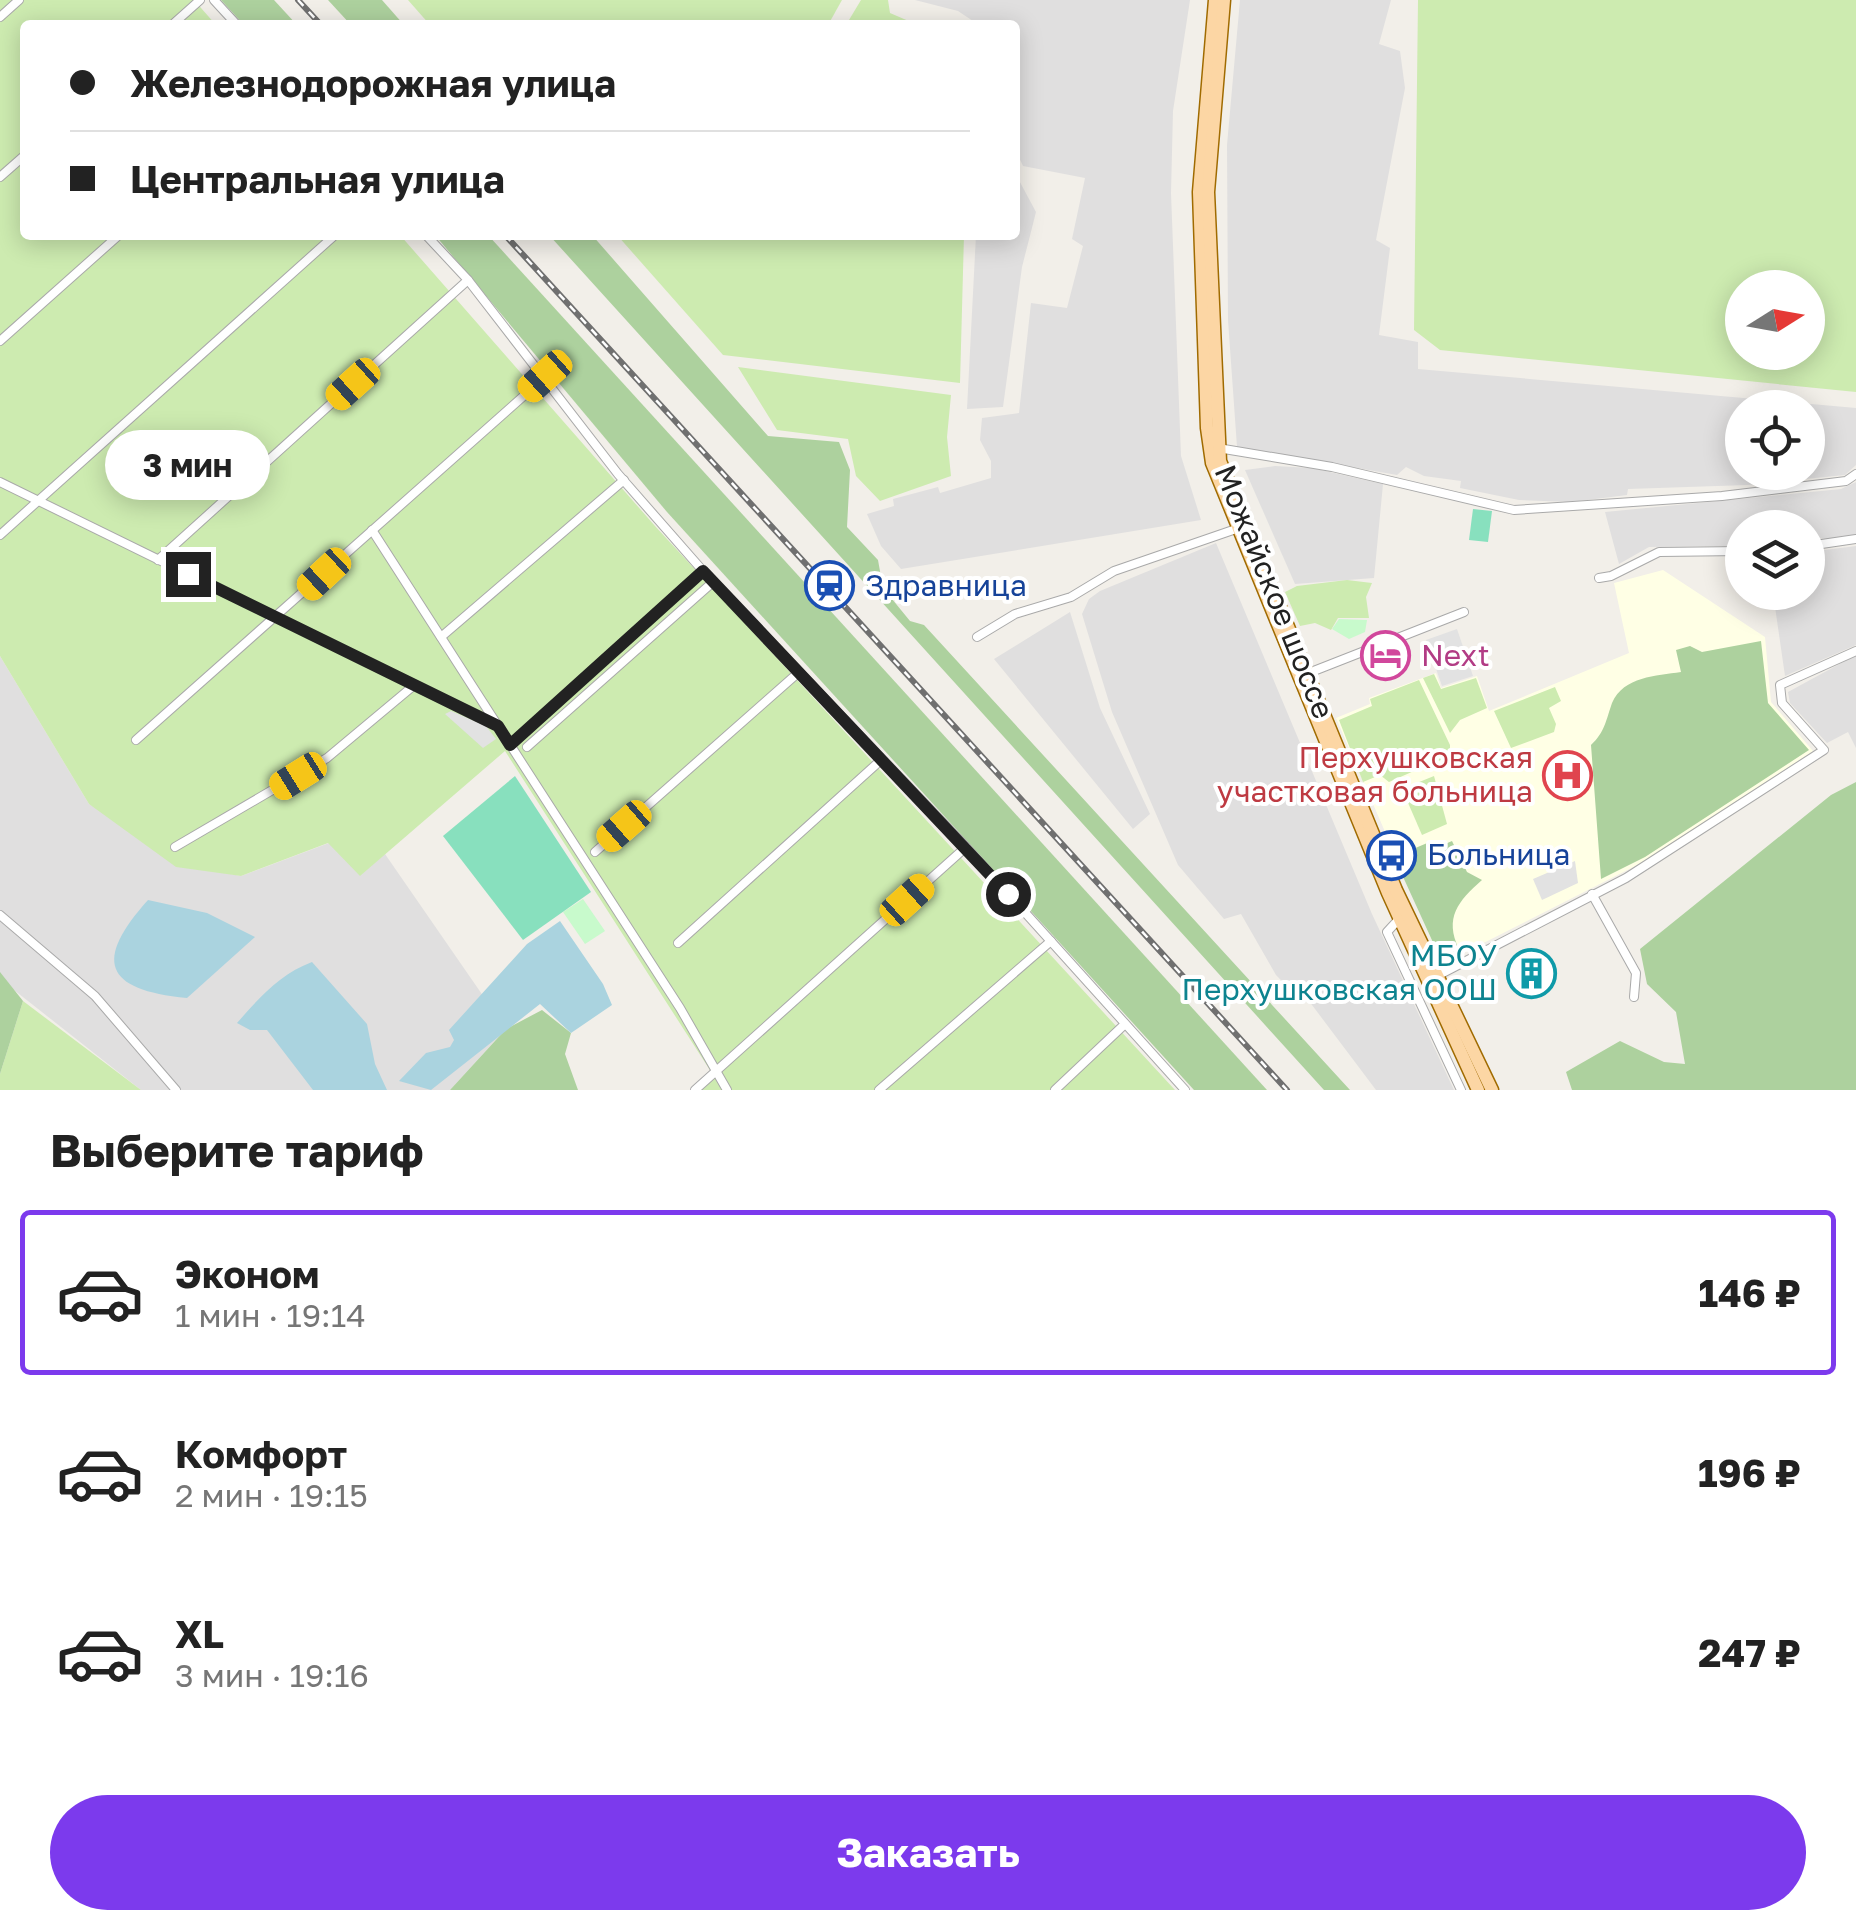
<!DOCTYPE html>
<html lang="ru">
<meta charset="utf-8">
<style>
body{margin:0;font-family:"Golos Text",sans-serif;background:#f6f6f6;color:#222;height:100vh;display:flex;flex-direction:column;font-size:38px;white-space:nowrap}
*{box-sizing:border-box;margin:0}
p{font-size:32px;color:#767676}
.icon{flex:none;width:55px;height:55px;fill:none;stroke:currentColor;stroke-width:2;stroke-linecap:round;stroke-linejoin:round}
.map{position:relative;height:1090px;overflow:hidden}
.details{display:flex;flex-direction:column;background:#fff;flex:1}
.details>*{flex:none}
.banner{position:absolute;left:20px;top:20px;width:1000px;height:220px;border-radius:10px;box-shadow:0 5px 25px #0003;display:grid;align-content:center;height:220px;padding:0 50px;background:#fff}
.needle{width:65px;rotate:79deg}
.tools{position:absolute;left:1725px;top:270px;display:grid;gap:20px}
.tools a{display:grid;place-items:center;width:100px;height:100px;border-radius:50%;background:#fff;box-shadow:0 5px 25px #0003;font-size:50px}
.end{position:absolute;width:45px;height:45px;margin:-22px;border:12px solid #222;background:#fff;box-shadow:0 0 0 5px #fff}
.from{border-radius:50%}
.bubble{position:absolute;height:70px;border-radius:35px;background:#fff;box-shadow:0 5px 25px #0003;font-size:32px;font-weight:700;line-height:70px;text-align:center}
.car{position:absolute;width:30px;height:60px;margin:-30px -15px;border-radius:12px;box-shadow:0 0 8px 2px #0007;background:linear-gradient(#f5c518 24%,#345 0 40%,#f5c518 0 76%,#345 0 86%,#f5c518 0)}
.banner b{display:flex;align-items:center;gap:35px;height:95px;font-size:38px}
.banner b+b{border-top:2px solid #e0e0e0}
.banner i{width:25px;height:25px;background:#222}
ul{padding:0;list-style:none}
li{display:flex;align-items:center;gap:30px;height:165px;margin:0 20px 15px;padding:0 30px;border:5px solid transparent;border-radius:10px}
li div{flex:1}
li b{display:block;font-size:38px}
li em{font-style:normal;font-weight:700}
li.selected{border-color:#7c3aed}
li>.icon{width:90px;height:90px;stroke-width:1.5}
h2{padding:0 50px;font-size:45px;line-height:120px}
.action{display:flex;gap:20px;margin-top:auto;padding:20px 50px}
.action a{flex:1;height:115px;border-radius:60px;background:#7c3aed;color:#fff;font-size:40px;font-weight:700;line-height:115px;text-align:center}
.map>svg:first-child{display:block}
</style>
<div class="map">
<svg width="1856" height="1090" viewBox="0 0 1856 1090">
<rect width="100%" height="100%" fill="#f2efe9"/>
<g fill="#e0dfdf" fill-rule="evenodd">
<polygon points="915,0 1190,0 1173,111 1171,193 1181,456 1201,520 901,569 881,546 867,514 894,506 893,499 938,487 940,493 991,478 991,461 980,440 982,418 1019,413 1031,303 1067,308 1083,246 1072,239 1085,178 1023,166 1015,149 1015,25 979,25 958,11"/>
<path d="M1240 0H1391L1379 44 1400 51 1405 88 1376 240 1390 248 1379 335 1418 342V369L1856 408V465L1845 475 1747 485 1628 489 1627 495 1571 502 1519 500 1460 488 1461 481 1424 476 1406 467 1397 475 1237 447 1228 320 1227 145ZM1742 408H1808V472H1742Z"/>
<polygon points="1015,173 1036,212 1022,267 1003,407 967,409 976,235 1015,235"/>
<polygon points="1275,466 1312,468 1383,484 1374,578 1295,584 1245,470"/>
<polygon points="1856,482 1856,536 1842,539 1808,538 1808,528 1742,528 1742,546 1649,547 1619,564 1605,512 1841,489"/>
<polygon points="1216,543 1372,914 1454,1090 1376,1090 1309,1001 1303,1003 1276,975 1241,914 1224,919 1178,865 1112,712 1082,614 1089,599 1100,591"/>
<polygon points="1856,546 1856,645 1785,676 1773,593 1808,592 1808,552"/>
<polygon points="1070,612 1100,708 1150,814 1133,829 994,659"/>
<polygon points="1856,655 1856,748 1848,732 1827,743 1790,703 1788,692"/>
<polygon points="0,656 89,804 220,872 241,876 329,843 360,875 385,854 506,1029 450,1090 141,1090 0,979"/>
</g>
<polygon fill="#ffffe5" points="1663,570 1765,637 1771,702 1813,751 1645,861 1442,964 1336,718 1370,704 1369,698 1436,673 1441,688 1477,676 1489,711 1629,653 1614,583"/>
<g fill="#cdebb0" fill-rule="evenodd">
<polygon points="0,0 194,0 216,25 25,25 25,235 400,235 655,526 1175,1090 701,1090 715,1078 505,751 360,876 328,843 241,876 176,867 89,804 0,656"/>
<polygon points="408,0 842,0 828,25 430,25"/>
<polygon points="861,0 888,0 890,13 918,25 846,25"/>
<path d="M1418 0H1856V392L1440 350 1414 330ZM1742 288H1808V352H1742Z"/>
<polygon points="617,235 964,235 960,383 723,355"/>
<polygon points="738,367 951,395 947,437 951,476 880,501 856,476 848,439 777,430"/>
<polygon points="1347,580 1372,583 1366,597 1369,618 1338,618 1331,630 1315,623 1300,626 1285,592 1297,586"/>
<polygon points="1434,674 1441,689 1476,678 1487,708 1460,720 1450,733 1423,678"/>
<polygon points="1419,680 1450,745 1450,756 1427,766 1417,763 1414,771 1389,782 1380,775 1363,782 1339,720 1372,706 1370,699"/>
<polygon points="1555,687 1561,701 1549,708 1556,724 1554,732 1511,748 1494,711"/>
<polygon points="1434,776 1447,824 1422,835 1402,789"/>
<polygon points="23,1001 141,1090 0,1090 0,1074"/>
</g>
<g fill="#add19e">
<polygon points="221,0 274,0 297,25 244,25"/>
<polygon points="328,0 382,0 404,25 351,25"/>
<polygon points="435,235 488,235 1267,1090 1194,1090 667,512"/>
<polygon points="549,235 592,235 768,436 839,442 850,470 847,527 878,560 883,588 910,621 924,625 1350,1090 1324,1090"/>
<path d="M1761 641 1768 703 1809 750 1645 857 1601 879 1591 745C1605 732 1606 720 1612 703 1624 676 1656 676 1681 672L1676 650 1690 646 1702 652Z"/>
<polygon points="1856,782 1856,1090 1572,1090 1566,1072 1620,1041 1664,1062 1685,1064 1676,1012 1647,984 1640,949 1831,795"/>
<path d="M1432 841 1436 848 1452 841 1467 872 1482 880C1458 901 1444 918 1459 949L1441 960 1394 857Z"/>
<polygon points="0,972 23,1001 0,1074"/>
<polygon points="542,1010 571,1033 565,1054 578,1090 450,1090 506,1029"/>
</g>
<g fill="#c8facc">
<polygon points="1339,619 1367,620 1365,632 1349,639 1332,629"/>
<polygon points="583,899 605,931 585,944 563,912"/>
</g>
<g fill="#88e0be">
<polygon points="1473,509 1492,511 1488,542 1469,540"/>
<polygon points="515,776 591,892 523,940 443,836"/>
</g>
<g fill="#e2e2e2">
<polygon points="1457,629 1473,676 1442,686 1426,640"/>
<polygon points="451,711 486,726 496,739 483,748 445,714"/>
<polygon points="1575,861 1578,883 1542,900 1533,879"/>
</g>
<g fill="#aad3df">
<path d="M148 900 207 913 255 937 187 998C103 990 94 960 148 900Z"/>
<polygon points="560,921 603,984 612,1005 571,1033 540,1004 431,1090 399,1081 426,1053 450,1047 454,1040 449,1030 527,944"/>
<path d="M312 962 367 1024 375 1064 387 1090H313L267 1030H250L237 1023C260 997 280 974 312 962Z"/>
</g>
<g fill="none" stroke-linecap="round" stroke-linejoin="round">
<defs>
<g id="street">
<polyline points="214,0 237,25"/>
<polyline points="0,17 19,0"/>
<polyline points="172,25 200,0"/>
<polyline points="0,177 25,155"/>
<polyline points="426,235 468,280 618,474 703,571 966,847 1185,1090"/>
<polyline points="0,341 119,235"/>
<polyline points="1218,448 1332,467 1514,510 1722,496 1846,481 1856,474"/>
<polyline points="0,482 498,726 680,1008 727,1090"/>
<polyline points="372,530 498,726"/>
<polyline points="0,535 335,235"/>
<polyline points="1808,546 1856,539"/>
<polyline points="158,560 468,280"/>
<polyline points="1599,578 1611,576 1659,552 1742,551"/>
<polyline points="441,637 624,480"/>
<polyline points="977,637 1015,614 1071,597 1114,571 1236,529"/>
<polyline points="1306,674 1464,612"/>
<polyline points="136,740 545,377"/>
<polyline points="510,745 703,571"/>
<polyline points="527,747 713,582"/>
<polyline points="175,847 327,758 412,687"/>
<polyline points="595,852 799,672"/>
<polyline points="1592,894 1636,973 1634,997"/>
<polyline points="0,915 95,996 176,1090"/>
<polyline points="1399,919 1387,932 1461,1090"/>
<polyline points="678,943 881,760"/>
<polyline points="1437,976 1626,878 1824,750 1782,703 1780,685 1856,651"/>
<polyline points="695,1090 966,847"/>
<polyline points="879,1090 1051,941"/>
<polyline points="1055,1090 1125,1024"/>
</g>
<g id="primary">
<polyline points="1215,0 1199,192 1207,428 1212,463 1388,893 1478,1090"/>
<polyline points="1224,0 1208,192 1220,461 1396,890 1492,1090"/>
</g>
</defs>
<use href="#street" stroke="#a9a9a9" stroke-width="10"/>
<use href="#primary" stroke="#a06b00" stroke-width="15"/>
<use href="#street" stroke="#fff" stroke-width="8"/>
<use href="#primary" stroke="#fcd6a4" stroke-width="12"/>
<defs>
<g id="rail">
<polyline points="298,0 321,25"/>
<polyline points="505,235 1287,1090"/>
</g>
</defs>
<use href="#rail" stroke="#707070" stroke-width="6"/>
<use href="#rail" stroke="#fff" stroke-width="2.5" stroke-dasharray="8" stroke-linecap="butt"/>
</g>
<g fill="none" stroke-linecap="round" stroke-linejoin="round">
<polyline stroke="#222" stroke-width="12" points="188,574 498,726 510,745 703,571 1008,894"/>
</g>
<defs>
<symbol id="station-ring" viewBox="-11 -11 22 22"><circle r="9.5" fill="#fff" stroke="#1a4fb4" stroke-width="1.5"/><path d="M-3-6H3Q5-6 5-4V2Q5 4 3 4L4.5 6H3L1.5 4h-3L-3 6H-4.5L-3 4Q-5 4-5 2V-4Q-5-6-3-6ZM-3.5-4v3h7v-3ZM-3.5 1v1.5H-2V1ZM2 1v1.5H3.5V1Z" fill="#1a4fb4"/></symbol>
<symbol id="hotel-ring" viewBox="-11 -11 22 22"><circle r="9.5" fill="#fff" stroke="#d1479c" stroke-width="1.5"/><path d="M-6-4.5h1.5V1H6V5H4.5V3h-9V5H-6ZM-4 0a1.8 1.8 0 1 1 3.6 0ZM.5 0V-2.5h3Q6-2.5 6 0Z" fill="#d1479c"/></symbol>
<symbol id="hospital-ring" viewBox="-11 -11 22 22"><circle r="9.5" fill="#fff" stroke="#e0444e" stroke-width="1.5"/><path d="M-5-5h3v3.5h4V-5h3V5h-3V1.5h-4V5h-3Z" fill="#e0444e"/></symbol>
<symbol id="bus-ring" viewBox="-11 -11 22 22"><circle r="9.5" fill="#fff" stroke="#1a4fb4" stroke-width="1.5"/><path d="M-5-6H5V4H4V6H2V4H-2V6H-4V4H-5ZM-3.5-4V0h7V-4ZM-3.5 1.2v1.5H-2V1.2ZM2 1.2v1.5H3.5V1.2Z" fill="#1a4fb4"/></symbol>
<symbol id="building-ring" viewBox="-11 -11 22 22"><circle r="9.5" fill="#fff" stroke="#0f9aa8" stroke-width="1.5"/><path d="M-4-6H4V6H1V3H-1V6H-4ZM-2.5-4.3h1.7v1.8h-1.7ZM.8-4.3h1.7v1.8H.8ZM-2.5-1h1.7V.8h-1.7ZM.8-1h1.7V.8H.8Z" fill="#0f9aa8"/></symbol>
</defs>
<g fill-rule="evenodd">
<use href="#station-ring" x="802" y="558" width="55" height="55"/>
<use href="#hotel-ring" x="1358" y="628" width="55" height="55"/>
<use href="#hospital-ring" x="1540" y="748" width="55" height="55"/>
<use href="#bus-ring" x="1364" y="828" width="55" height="55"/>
<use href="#building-ring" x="1504" y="946" width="55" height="55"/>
</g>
<g text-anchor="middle" stroke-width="8" stroke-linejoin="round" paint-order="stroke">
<g font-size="30" fill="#164399" stroke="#fff" text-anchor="start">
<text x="865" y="596">Здравница</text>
<text x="1427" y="865">Больница</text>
</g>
<g font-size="30" fill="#222" stroke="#fff">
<text transform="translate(1274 592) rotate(68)" y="10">Можайское шоссе</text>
</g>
<g font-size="30" fill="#b23c85" stroke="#fff" text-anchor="start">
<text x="1421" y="666">Next</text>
</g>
<g font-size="30" fill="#be3a42" stroke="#fff" text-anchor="end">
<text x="1533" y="768">Перхушковская<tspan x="1533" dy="34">участковая больница</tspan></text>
</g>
<g font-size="30" fill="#0d838f" stroke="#fff" text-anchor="end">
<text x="1497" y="966">МБОУ<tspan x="1497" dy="34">Перхушковская ООШ</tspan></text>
</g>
</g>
</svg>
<div class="tools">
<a><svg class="needle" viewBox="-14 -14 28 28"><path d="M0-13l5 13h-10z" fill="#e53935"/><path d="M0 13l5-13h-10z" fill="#767676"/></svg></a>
<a><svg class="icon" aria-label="locate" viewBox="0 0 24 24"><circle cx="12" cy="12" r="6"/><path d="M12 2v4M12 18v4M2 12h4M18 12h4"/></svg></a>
<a><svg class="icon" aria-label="layers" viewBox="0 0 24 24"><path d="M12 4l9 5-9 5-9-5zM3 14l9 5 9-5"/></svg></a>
</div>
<i class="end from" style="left:1008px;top:894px"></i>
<i class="end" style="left:188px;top:574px"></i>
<div class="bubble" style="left:105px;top:430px;width:165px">3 мин</div>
<i class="car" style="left:545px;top:376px;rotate:228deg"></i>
<i class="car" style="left:353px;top:384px;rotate:228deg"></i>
<i class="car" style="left:324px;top:574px;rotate:227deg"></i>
<i class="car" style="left:298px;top:776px;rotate:238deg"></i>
<i class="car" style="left:624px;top:826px;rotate:229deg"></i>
<i class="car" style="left:907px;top:900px;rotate:48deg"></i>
<div class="banner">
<b><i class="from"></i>Железнодорожная улица</b>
<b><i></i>Центральная улица</b>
</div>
</div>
<section class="details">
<h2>Выберите тариф</h2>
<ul>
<li class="selected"><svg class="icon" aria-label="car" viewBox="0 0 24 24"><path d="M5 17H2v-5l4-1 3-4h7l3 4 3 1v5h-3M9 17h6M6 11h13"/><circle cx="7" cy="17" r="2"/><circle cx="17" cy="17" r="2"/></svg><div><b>Эконом</b><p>1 мин · 19:14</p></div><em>146 ₽</em></li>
<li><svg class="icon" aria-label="car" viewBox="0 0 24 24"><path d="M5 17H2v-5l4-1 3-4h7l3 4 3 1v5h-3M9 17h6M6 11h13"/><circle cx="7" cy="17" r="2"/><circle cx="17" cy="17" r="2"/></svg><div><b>Комфорт</b><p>2 мин · 19:15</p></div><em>196 ₽</em></li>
<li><svg class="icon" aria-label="car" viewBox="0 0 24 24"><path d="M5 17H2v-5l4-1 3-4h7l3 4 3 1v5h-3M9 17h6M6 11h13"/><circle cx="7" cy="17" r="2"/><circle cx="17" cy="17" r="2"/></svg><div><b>XL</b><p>3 мин · 19:16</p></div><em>247 ₽</em></li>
</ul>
<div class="action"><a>Заказать</a></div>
</section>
